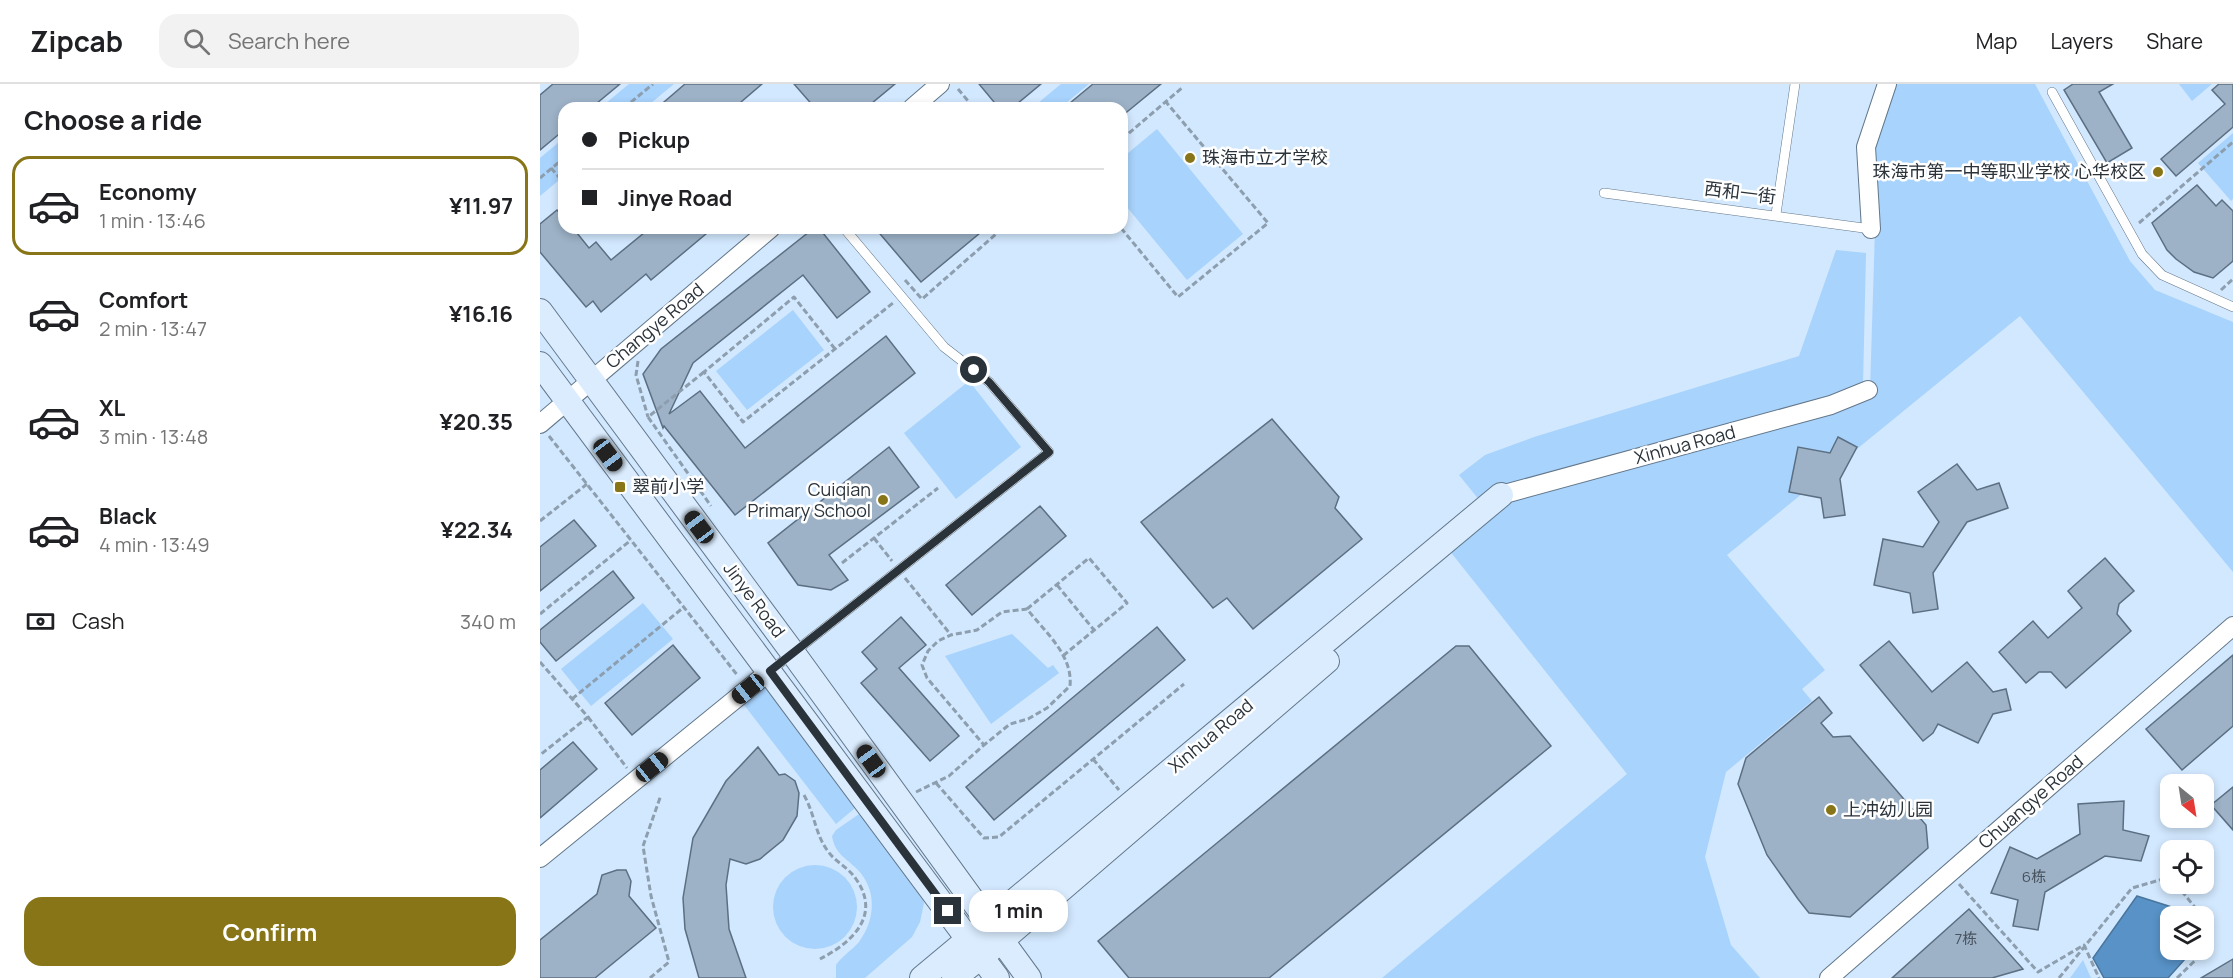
<!DOCTYPE html>
<meta charset="utf-8">
<style>
body{margin:0;font-family:Manrope,"Noto Sans SC",sans-serif;background:#f2f2f2;color:#202124;height:100vh;display:flex;flex-direction:column;font-size:22px;white-space:nowrap}
*{box-sizing:border-box;margin:0}
p{font-size:20px;color:#757577}
.icon{flex:none;width:33px;height:33px;fill:none;stroke:currentColor;stroke-width:2;stroke-linecap:round;stroke-linejoin:round}
.map{position:relative;flex:1;overflow:hidden}
.panel{display:flex;flex-direction:column;background:#fff;width:540px}
.panel>*{flex:none}
.top-card{position:absolute;left:18px;top:18px;width:570px;height:132px;border-radius:18px;box-shadow:0 3px 9px #0003;display:grid;align-content:center;height:132px;padding:0 24px;background:#fff}
.needle{width:39px;rotate:150deg}
.tools{position:absolute;left:1620px;top:690px;display:grid;gap:12px}
.tools a{display:grid;place-items:center;width:54px;height:54px;border-radius:12px;background:#fff;box-shadow:0 3px 9px #0003;font-size:30px}
.end{position:absolute;width:27px;height:27px;margin:-14px;border:8px solid #2a323a;background:#fff;box-shadow:0 0 0 3px #fff}
.from{border-radius:50%}
.bubble{position:absolute;height:42px;border-radius:18px;background:#fff;box-shadow:0 3px 9px #0003;font-size:20px;font-weight:700;line-height:42px;text-align:center}
.car{position:absolute;width:18px;height:36px;margin:-18px -9px;border-radius:8px;box-shadow:0 0 4px 2px #0007;background:linear-gradient(#222 24%,#8ab4d8 0 40%,#222 0 76%,#8ab4d8 0 86%,#222 0)}
.top-card b{display:flex;align-items:center;gap:21px;height:57px;font-size:22px}
.top-card b+b{border-top:2px solid #e0e0e0}
.top-card i{width:15px;height:15px;background:#202124}
ul{padding:0;list-style:none}
li{display:flex;align-items:center;gap:18px;height:99px;margin:0 12px 9px;padding:0 12px;border:3px solid transparent;border-radius:18px}
li div{flex:1}
li b{display:block;font-size:22px}
li em{font-style:normal;font-weight:700}
li.on{border-color:#877518}
li>.icon{width:54px;height:54px;stroke-width:1.5}
h2{padding:0 24px;font-size:27px;line-height:72px}
.pay{display:flex;align-items:center;gap:15px;height:66px;padding:0 24px;font-size:22px}
.pay p{margin-inline-start:auto}
.primary-button{display:flex;gap:12px;margin-top:auto;padding:12px 24px}
.primary-button a{flex:1;height:69px;border-radius:18px;background:#877518;color:#fff;font-size:24px;font-weight:700;line-height:69px;text-align:center}
header{display:flex;align-items:center;gap:36px;box-sizing:border-box;height:84px;padding:0 30px;background:#fff;border-bottom:2px solid #e0e0e0}
header strong{font-size:28px}
nav{display:flex;gap:33px;margin-inline-start:auto;font-size:21px}
.search{width:420px;height:54px;background:#f2f2f2;display:flex;align-items:center;gap:15px;box-sizing:border-box;padding:0 21px;border-radius:18px;color:#757577;font-size:22px}
main{display:flex;flex:1;min-height:0}
.map>svg:first-child{display:block}
</style>
<header>
<strong>Zipcab</strong>
<div class="search"><svg class="icon" aria-label="search" viewBox="0 0 24 24"><circle cx="10" cy="10" r="6"/><path d="M15 15l6 6"/></svg>Search here</div>
<nav><a>Map</a><a>Layers</a><a>Share</a></nav>
</header>
<main>
<section class="panel">
<h2>Choose a ride</h2>
<ul>
<li class="on"><svg class="icon" aria-label="car" viewBox="0 0 24 24"><path d="M5 17H2v-5l4-1 3-4h7l3 4 3 1v5h-3M9 17h6M6 11h13"/><circle cx="7" cy="17" r="2"/><circle cx="17" cy="17" r="2"/></svg><div><b>Economy</b><p>1 min · 13:46</p></div><em>¥11.97</em></li>
<li><svg class="icon" aria-label="car" viewBox="0 0 24 24"><path d="M5 17H2v-5l4-1 3-4h7l3 4 3 1v5h-3M9 17h6M6 11h13"/><circle cx="7" cy="17" r="2"/><circle cx="17" cy="17" r="2"/></svg><div><b>Comfort</b><p>2 min · 13:47</p></div><em>¥16.16</em></li>
<li><svg class="icon" aria-label="car" viewBox="0 0 24 24"><path d="M5 17H2v-5l4-1 3-4h7l3 4 3 1v5h-3M9 17h6M6 11h13"/><circle cx="7" cy="17" r="2"/><circle cx="17" cy="17" r="2"/></svg><div><b>XL</b><p>3 min · 13:48</p></div><em>¥20.35</em></li>
<li><svg class="icon" aria-label="car" viewBox="0 0 24 24"><path d="M5 17H2v-5l4-1 3-4h7l3 4 3 1v5h-3M9 17h6M6 11h13"/><circle cx="7" cy="17" r="2"/><circle cx="17" cy="17" r="2"/></svg><div><b>Black</b><p>4 min · 13:49</p></div><em>¥22.34</em></li>
</ul>
<div class="pay"><svg class="icon" aria-label="cash" viewBox="0 0 24 24"><path d="M3 7h18v10H3z"/><circle cx="12" cy="12" r="2"/></svg>Cash<p>340 m</p></div>
<div class="primary-button"><a>Confirm</a></div>
</section>
<div class="map">
<svg width="1693" height="894" viewBox="0 0 1693 894">
<rect width="100%" height="100%" fill="#d2e8fe"/>
<g fill="#a8d3fc">
<polygon points="89,0 134,0 105,24 60,24"/>
<polygon points="521,0 549,0 520,24 492,24"/>
<polygon points="1352,0 1495,0 1590,177 1615,206 1693,238 1693,488 1480,232 1187,471 1285,586 1262,605 1272,617 1186,688 1165,773 1191,861 1220,894 842,894 1087,690 909,466 961,411 1330,307 1335,145 1332,65"/>
<polygon points="1639,0 1672,0 1652,17"/>
<polygon points="617,45 703,150 647,196 582,117 582,74"/>
<polygon points="1693,49 1693,115 1691,117 1658,79"/>
<polygon points="24,54 24,92 0,112 0,74"/>
<polygon points="1296,166 1326,169 1323,301 1291,314 940,417 919,391 945,371 994,353 1259,272"/>
<polygon points="253,226 284,266 207,326 176,287"/>
<polygon points="429,297 481,363 416,415 364,349"/>
<polygon points="103,519 133,555 51,622 21,585"/>
<polygon points="472,550 508,584 513,581 519,589 451,640 405,572"/>
<polygon points="230,597 321,719 296,740 201,617"/>
<path d="M322 728 381 810 384 819 380 838 372 853 325 894H296V881C302 872 311 867 319 858 336 835 337 805 317 785 305 773 295 770 292 752L296 746Z"/>
<circle cx="275" cy="823" r="42"/>
<polygon points="1543,876 1551,894 1530,894"/>
</g>
<polygon fill="#5892c7" stroke="#4a759d" stroke-width="1.5" points="1597,812 1641,826 1645,832 1630,832 1630,866 1653,866 1628,894 1564,894 1553,874"/>
<g fill="#9db2c7" stroke="#5c6f82" stroke-width="1.5">
<polygon points="13,0 80,0 51,24 24,24 24,46 0,66 0,11"/>
<polygon points="145,0 222,0 194,24 117,24"/>
<polygon points="254,0 355,0 326,24 275,24"/>
<polygon points="439,0 501,0 472,24 459,24"/>
<polygon points="553,0 621,0 582,32 582,24 524,24"/>
<polygon points="1533,0 1573,0 1559,8 1592,64 1567,79 1524,6"/>
<polygon points="1679,0 1693,0 1693,43 1636,92 1621,75 1685,20 1672,6"/>
<polygon points="1657,101 1676,122 1682,116 1693,127 1693,177 1673,194 1654,188 1636,175 1627,166 1612,139"/>
<polygon points="17,126 24,134 24,144 33,144 49,164 56,158 71,176 110,144 173,144 111,196 106,190 61,228 53,217 46,223 0,168 0,140"/>
<polygon points="274,144 279,144 330,208 297,234 263,191 153,279 129,330 160,307 205,364 346,252 375,289 195,431 124,342 123,344 103,290 121,265"/>
<polygon points="335,144 446,144 381,198"/>
<polygon points="732,335 799,413 795,424 822,455 713,545 687,514 673,524 601,438"/>
<polygon points="1298,353 1317,363 1300,395 1305,431 1284,434 1281,414 1249,408 1258,363 1290,369"/>
<polygon points="349,363 379,403 289,471 308,496 291,506 258,501 228,459"/>
<polygon points="1417,380 1437,406 1459,399 1468,424 1427,438 1393,489 1398,525 1373,529 1370,509 1334,501 1343,455 1383,463 1399,438 1378,408"/>
<polygon points="500,422 526,452 432,531 406,501"/>
<polygon points="34,436 56,462 0,507 0,463"/>
<polygon points="1565,474 1594,507 1579,520 1577,530 1591,547 1526,604 1511,588 1499,588 1486,599 1459,568 1493,537 1508,554 1542,524 1528,507"/>
<polygon points="73,487 94,514 16,577 0,558 0,546"/>
<polygon points="361,533 386,561 359,584 419,652 390,677 321,599 337,585 322,568"/>
<polygon points="617,543 645,576 454,736 426,703"/>
<polygon points="1349,557 1392,608 1427,578 1453,608 1466,605 1471,626 1453,630 1438,659 1398,640 1393,649 1383,657 1320,581"/>
<polygon points="133,561 160,594 92,651 65,619"/>
<polygon points="916,562 929,562 1011,662 729,894 589,894 558,857"/>
<polygon points="1693,571 1693,642 1642,686 1606,645"/>
<polygon points="1279,613 1292,629 1281,639 1293,653 1310,652 1386,741 1388,764 1310,833 1269,829 1258,815 1227,771 1198,700 1206,674"/>
<polygon points="33,658 57,685 0,734 0,686"/>
<polygon points="218,663 239,691 245,690 255,697 259,709 257,732 243,756 220,775 206,780 190,775 186,801 189,845 206,894 159,894 145,845 143,814 153,754 186,697"/>
<polygon points="1693,703 1693,746 1671,721"/>
<polygon points="1584,717 1583,746 1609,752 1601,777 1565,772 1505,808 1498,846 1473,842 1478,816 1451,809 1470,763 1497,775 1540,750 1538,720"/>
<polygon points="77,786 86,786 91,797 89,812 116,844 55,894 0,894 0,856 57,810 62,791"/>
<polygon points="1429,825 1483,885 1452,894 1352,894"/>
<polygon points="1693,875 1693,894 1661,894"/>
</g>
<g fill="none" stroke-linecap="round" stroke-linejoin="round">
<defs>
<g id="lane">
<polyline points="1512,8 1602,170 1622,191 1693,223"/>
<polyline points="1064,109 1331,145"/>
<polyline points="1236,130 1255,0"/>
<polyline points="230,587 509,368 449,298 404,263 304,144"/>
</g>
<g id="street">
<polyline points="372,24 400,0"/>
<polyline points="1331,145 1326,63 1347,0"/>
<polyline points="0,340 231,144"/>
<polyline points="961,411 1291,321 1328,306"/>
<polyline points="0,774 230,587"/>
<polyline points="1289,894 1693,542"/>
</g>
<g id="secondary">
<polyline points="0,227 253,569 489,894"/>
<polyline points="0,280 457,894"/>
<polyline points="382,894 961,411"/>
<polyline points="414,894 461,857 787,577"/>
</g>
</defs>
<use href="#lane" stroke="#63778a" stroke-width="10"/>
<use href="#street" stroke="#63778a" stroke-width="20"/>
<use href="#secondary" stroke="#63778a" stroke-width="26"/>
<g stroke="#8d9eae" stroke-width="3" stroke-dasharray="6 3" stroke-linecap="butt">
<polyline points="418,5 434,24"/>
<polyline points="84,24 113,0"/>
<polyline points="582,55 643,3"/>
<polyline points="11,84 24,99"/>
<polyline points="0,94 24,74"/>
<polyline points="1599,139 1693,58"/>
<polyline points="581,144 638,213 728,139 626,18"/>
<polyline points="365,196 382,215 463,144"/>
<polyline points="1681,206 1693,195"/>
<polyline points="295,265 254,213 164,288 203,338 353,219"/>
<polyline points="98,277 96,291 108,333"/>
<polyline points="164,288 108,333 171,422"/>
<polyline points="9,352 198,592"/>
<polyline points="0,437 47,400"/>
<polyline points="334,454 352,477"/>
<polyline points="302,479 398,404"/>
<polyline points="365,494 411,551"/>
<polyline points="517,501 554,546"/>
<polyline points="487,525 549,474 587,519 524,571"/>
<polyline points="0,530 91,456"/>
<polyline points="0,578 48,633 0,671"/>
<polyline points="32,615 144,523"/>
<polyline points="48,633 87,684"/>
<polyline points="553,675 579,706"/>
<polyline points="396,699 444,754 459,753 644,600"/>
<path d="M376 708 409 692 444 661 387 594 382 581 388 567 398 557 411 551 437 546 462 528 487 525C505 548 533 571 530 602L507 624 488 635 470 640 444 661"/>
<path d="M264 711C275 731 275 749 287 766 295 778 308 783 316 795 342 832 311 859 280 875"/>
<polyline points="1419,800 1498,888 1544,861 1559,894"/>
<polyline points="1636,800 1662,832"/>
<polyline points="110,894 129,878 111,812 103,762 121,711"/>
<polyline points="1519,894 1592,804 1630,793"/>
<polyline points="1637,894 1670,862 1668,841 1664,835"/>
</g>
<use href="#lane" stroke="#fff" stroke-width="9"/>
<use href="#street" stroke="#fff" stroke-width="18"/>
<use href="#secondary" stroke="#daecfe" stroke-width="24"/>
</g>
<g fill="none" stroke-linecap="round" stroke-linejoin="round">
<polyline stroke="#2a323a" stroke-width="8" points="408,827 230,587 509,368 449,298 434,286"/>
</g>
<g fill="#877518" stroke="#fff" stroke-width="2">
<circle cx="650" cy="74" r="6"/>
<circle cx="1618" cy="88" r="6"/>
<rect x="74" y="397" width="12" height="12" rx="3"/>
<circle cx="343" cy="416" r="6"/>
<circle cx="1291" cy="726" r="6"/>
</g>
<g text-anchor="middle" stroke-width="5" stroke-linejoin="round" paint-order="stroke">
<g font-size="15" fill="#47525d">
<text x="1494" y="798">6栋</text>
<text x="1426" y="860">7栋</text>
</g>
<g font-size="18" fill="#2a323a" stroke="#fff" text-anchor="start">
<text x="662" y="80">珠海市立才学校</text>
<text x="1606" y="94" text-anchor="end">珠海市第一中等职业学校 心华校区</text>
<text x="92" y="409">翠前小学</text>
<text x="331" y="412" text-anchor="end">Cuiqian<tspan x="331" dy="21">Primary School</tspan></text>
<text x="1303" y="732">上冲幼儿园</text>
</g>
<g font-size="18" fill="#2a323a" stroke="#fff">
<text transform="translate(1200 109) rotate(7)" y="6">西和一街</text>
<text transform="translate(115 242) rotate(-40)" y="6">Changye Road</text>
<text transform="translate(1145 361) rotate(-15)" y="6">Xinhua Road</text>
<text transform="translate(214 516) rotate(53)" y="6">Jinye Road</text>
<text transform="translate(671 652) rotate(-40)" y="6">Xinhua Road</text>
<text transform="translate(1491 718) rotate(-41)" y="6">Chuangye Road</text>
</g>
</g>
</svg>
<div class="tools">
<a><svg class="needle" viewBox="-14 -14 28 28"><path d="M0-13l5 13h-10z" fill="#e53935"/><path d="M0 13l5-13h-10z" fill="#757577"/></svg></a>
<a><svg class="icon" aria-label="locate" viewBox="0 0 24 24"><circle cx="12" cy="12" r="6"/><path d="M12 2v4M12 18v4M2 12h4M18 12h4"/></svg></a>
<a><svg class="icon" aria-label="layers" viewBox="0 0 24 24"><path d="M12 4l9 5-9 5-9-5zM3 14l9 5 9-5"/></svg></a>
</div>
<i class="end from" style="left:434px;top:286px"></i>
<i class="end" style="left:408px;top:827px"></i>
<div class="bubble" style="left:429px;top:806px;width:99px">1 min</div>
<i class="car" style="left:68px;top:371px;rotate:143deg"></i>
<i class="car" style="left:159px;top:443px;rotate:323deg"></i>
<i class="car" style="left:208px;top:605px;rotate:231deg"></i>
<i class="car" style="left:331px;top:677px;rotate:324deg"></i>
<i class="car" style="left:112px;top:683px;rotate:51deg"></i>
<div class="top-card">
<b><i class="from"></i>Pickup</b>
<b><i></i>Jinye Road</b>
</div>
</div>
</main>
